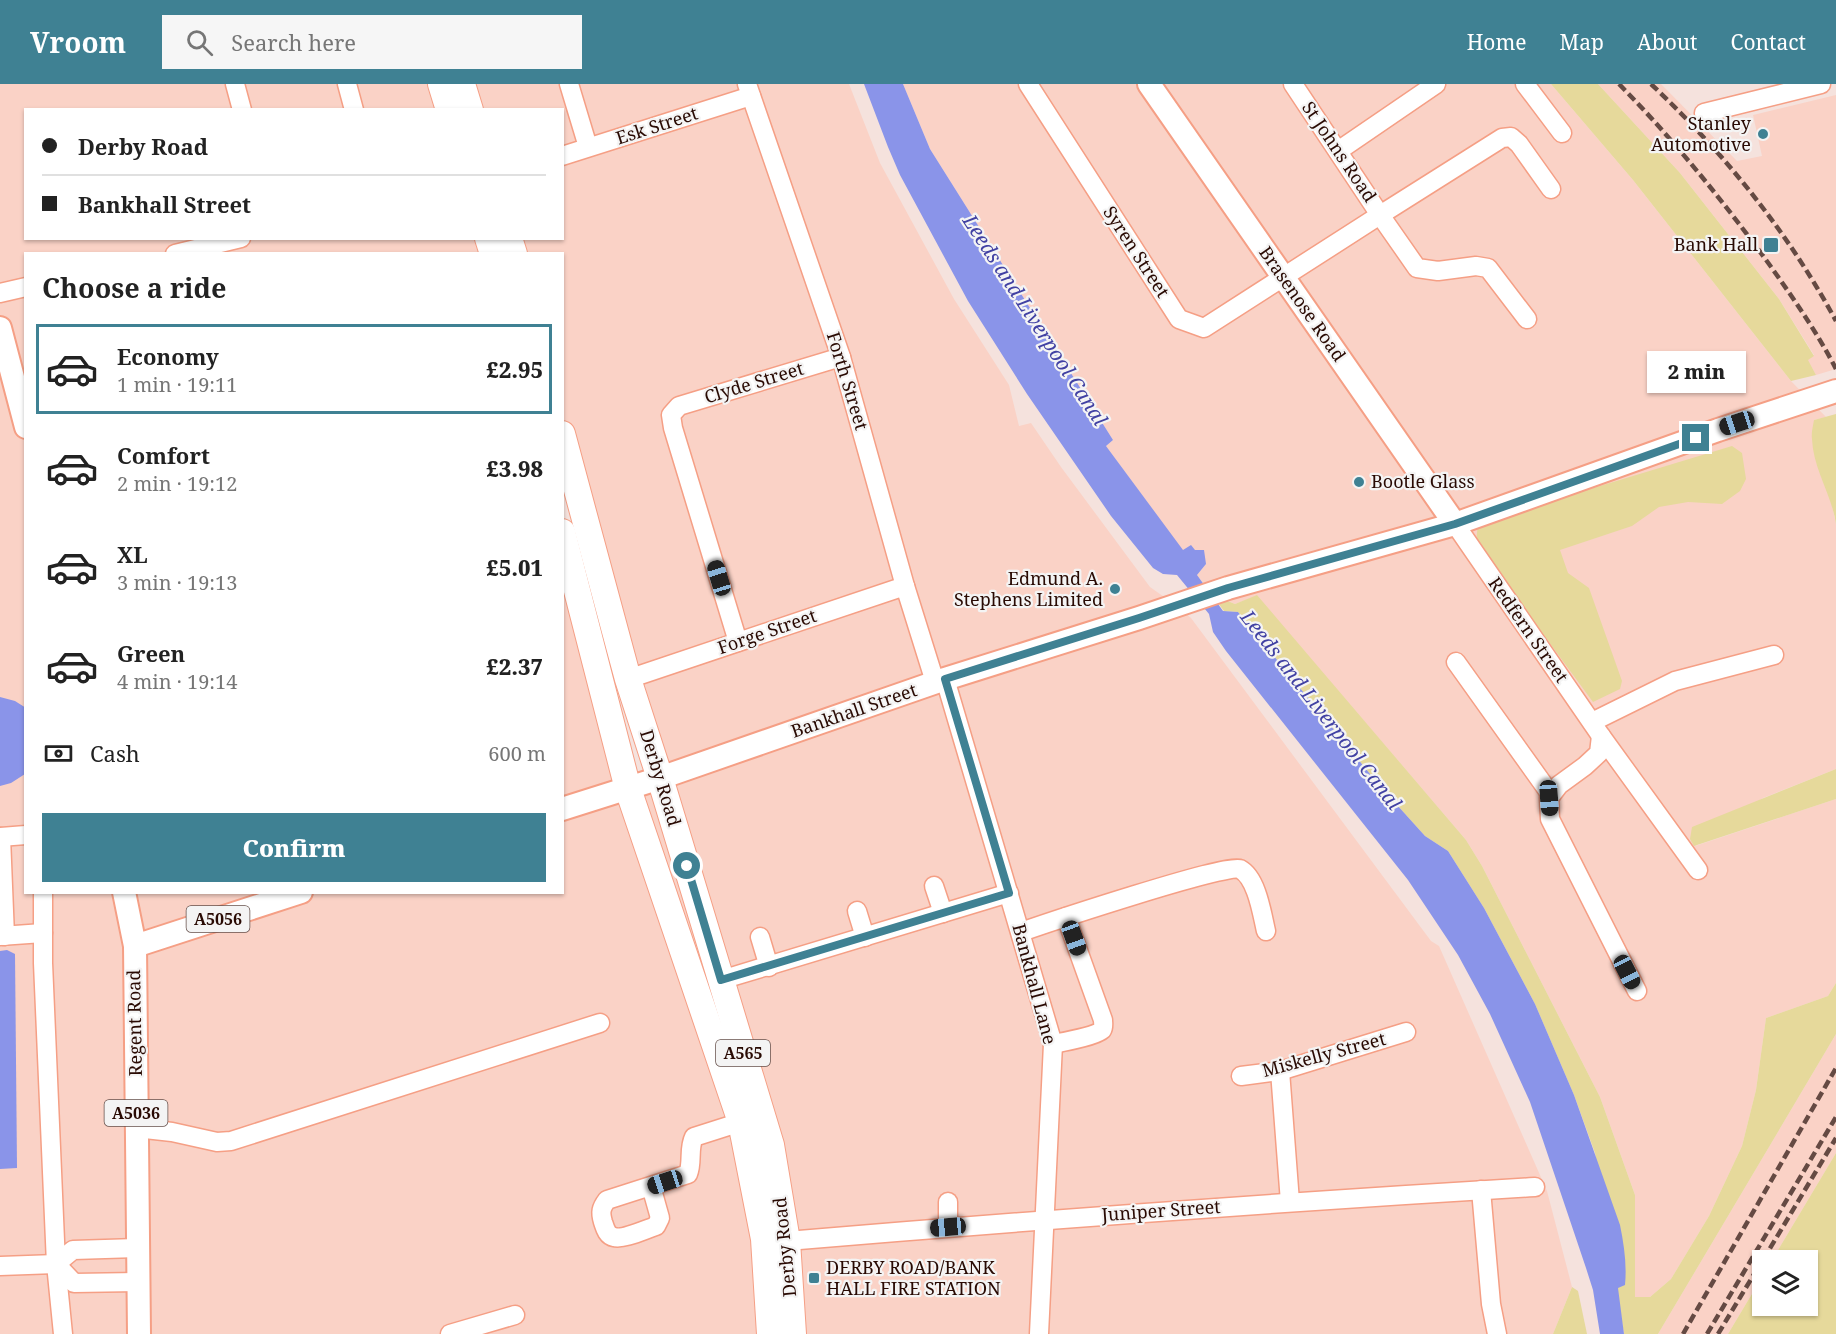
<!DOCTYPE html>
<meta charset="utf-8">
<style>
body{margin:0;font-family:"Noto Serif",serif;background:#f6f6f6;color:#222;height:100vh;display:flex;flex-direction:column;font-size:22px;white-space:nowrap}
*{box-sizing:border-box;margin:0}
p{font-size:20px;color:#767676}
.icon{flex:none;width:33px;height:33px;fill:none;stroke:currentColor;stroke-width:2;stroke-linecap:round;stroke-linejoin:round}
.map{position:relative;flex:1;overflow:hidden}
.sheet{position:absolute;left:24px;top:168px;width:540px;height:642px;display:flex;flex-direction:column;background:#fff;border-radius:0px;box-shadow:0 2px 4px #0004}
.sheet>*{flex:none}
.banner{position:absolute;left:24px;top:24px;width:540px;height:132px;border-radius:0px;box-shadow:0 2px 4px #0004;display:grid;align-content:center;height:132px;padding:0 18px;background:#fff}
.controls{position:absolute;left:1752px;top:1166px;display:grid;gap:12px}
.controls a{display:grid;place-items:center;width:66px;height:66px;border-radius:0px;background:#fff;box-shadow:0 2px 4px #0004;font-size:30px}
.end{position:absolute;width:27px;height:27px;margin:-14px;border:8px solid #3f8193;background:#fff;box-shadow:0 0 0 3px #fff}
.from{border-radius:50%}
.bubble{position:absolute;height:42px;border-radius:0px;background:#fff;box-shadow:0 2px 4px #0004;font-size:20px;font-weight:800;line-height:42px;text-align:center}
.car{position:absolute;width:18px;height:36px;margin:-18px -9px;border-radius:8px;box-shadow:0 0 4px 2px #0007;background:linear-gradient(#222 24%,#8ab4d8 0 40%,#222 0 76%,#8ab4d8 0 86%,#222 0)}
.banner b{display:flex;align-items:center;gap:21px;height:57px;font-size:22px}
.banner b+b{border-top:2px solid #e0e0e0}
.banner i{width:15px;height:15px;background:#222}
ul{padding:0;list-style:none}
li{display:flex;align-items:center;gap:18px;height:90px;margin:0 12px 9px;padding:0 6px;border:3px solid transparent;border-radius:0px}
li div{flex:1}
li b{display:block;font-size:22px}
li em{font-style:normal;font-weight:800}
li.active{border-color:#3f8193}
li>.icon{width:54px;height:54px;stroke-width:1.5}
h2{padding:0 18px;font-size:27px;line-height:72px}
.pay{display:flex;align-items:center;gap:15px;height:66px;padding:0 18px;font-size:22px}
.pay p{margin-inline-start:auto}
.cta{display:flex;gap:12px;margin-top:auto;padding:12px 18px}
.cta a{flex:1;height:69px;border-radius:0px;background:#3f8193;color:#fff;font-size:24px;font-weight:800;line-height:69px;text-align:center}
header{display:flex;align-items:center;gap:36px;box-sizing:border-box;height:84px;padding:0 30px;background:#3f8193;color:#fff}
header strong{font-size:28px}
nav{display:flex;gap:33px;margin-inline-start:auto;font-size:21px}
.search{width:420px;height:54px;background:#f6f6f6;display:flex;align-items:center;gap:15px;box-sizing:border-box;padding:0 21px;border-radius:0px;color:#767676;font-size:22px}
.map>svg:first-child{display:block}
</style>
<header>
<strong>Vroom</strong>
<div class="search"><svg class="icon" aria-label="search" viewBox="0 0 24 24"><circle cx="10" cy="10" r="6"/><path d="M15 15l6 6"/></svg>Search here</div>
<nav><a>Home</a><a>Map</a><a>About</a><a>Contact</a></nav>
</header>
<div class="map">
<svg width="1836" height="1250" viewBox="0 0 1836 1250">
<rect width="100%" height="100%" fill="#f5e2dd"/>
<g fill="#fad2c6">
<polygon points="0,0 441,0 449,25 26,26 26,154 488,154 493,169 26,170 26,808 562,808 563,448 628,704 660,694 563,350 562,170 514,169 509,155 562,154 562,26 470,25 462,0 849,0 880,79 954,215 1009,301 1019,342 1031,339 1061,383 1150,503 1177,522 1191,534 1431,857 1439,862 1547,1107 1572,1203 1553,1250 0,1250"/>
<polygon points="903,0 1551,0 1633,96 1791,297 1826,333 1814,336 1836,440 1836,685 1763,714 1695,762 1836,715 1836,899 1828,912 1766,934 1756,1006 1742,1062 1709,1132 1671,1195 1650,1213 1635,1213 1635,1111 1600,1013 1482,782 1466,756 1257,512 1235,520 1225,516 1218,519 1197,491 1206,480 1183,467 1106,362 1113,356 930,65"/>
<polygon points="1598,0 1661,0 1737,77 1762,72 1753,31 1836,11 1836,285 1816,291 1807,275 1814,271 1779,215 1680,89"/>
<polygon points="1836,950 1836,1069 1772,1176 1762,1176 1762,1193 1728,1250 1658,1250"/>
</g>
<g fill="#e6d99b">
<polygon points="1551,0 1598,0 1680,89 1779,215 1814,272 1808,276 1816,291 1791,297 1633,96"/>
<path d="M1836 330V440C1832 411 1813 385 1812 355 1811 349 1813 342 1814 336Z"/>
<polygon points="1732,362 1742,369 1746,395 1740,407 1722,420 1688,418 1659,423 1632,442 1560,466 1568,489 1589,504 1622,597 1620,605 1593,618 1476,459 1478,439"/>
<polygon points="1257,511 1466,756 1482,782 1600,1013 1635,1111 1635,1213 1650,1213 1671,1195 1709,1132 1742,1062 1756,1006 1766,934 1828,912 1836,899 1836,950 1658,1250 1624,1250 1595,1069 1574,1011 1535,920 1484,824 1448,767 1425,752 1379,701 1238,528 1224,527 1218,519 1225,516 1235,520"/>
<polygon points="1836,685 1836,715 1694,762 1690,755 1692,743"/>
<polygon points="1836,1069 1836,1250 1728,1250 1762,1193 1762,1221 1808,1221 1808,1176 1772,1176"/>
<polygon points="1572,1203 1578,1207 1587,1250 1553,1250"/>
</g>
<g fill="#8a94e9">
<path d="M864 0H903L930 65 1113 356 1106 362 1183 466 1191 461 1195 466H1204L1206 480 1197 491 1223 527 1238 528 1379 701 1425 752 1448 767 1484 824 1535 920 1574 1011 1620 1141C1624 1161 1627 1180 1625 1201L1618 1204 1624 1250H1600L1593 1206 1586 1184 1530 1018 1490 930 1458 871 1408 796 1226 567 1213 548 1209 530 1177 491 1163 490 1153 484 1111 432 1027 310 968 217 900 91 888 63Z"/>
<polygon points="0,613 15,617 26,624 25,690 11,699 0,702"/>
<polygon points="7,866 15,870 17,1084 0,1085 0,867"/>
</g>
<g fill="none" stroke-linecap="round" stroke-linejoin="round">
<defs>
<g id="minor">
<polyline points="235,0 242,26"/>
<polyline points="347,0 354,26"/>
<polyline points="569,0 588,63"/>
<polyline points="747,0 841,273 905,502 935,598"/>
<polyline points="1028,0 1179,235 1204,244 1380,131 1293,0"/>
<polyline points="1525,0 1562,49"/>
<polyline points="1704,29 1821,0"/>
<polyline points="1338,67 1436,0"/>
<polyline points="562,72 751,12"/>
<polyline points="175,170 241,154"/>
<polyline points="0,209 26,203"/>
<polyline points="1527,235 1488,184 1476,182 1438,187 1417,184 1380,131 1502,54 1511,53 1519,60 1551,105"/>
<polyline points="1455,440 1601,652 1698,786"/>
<polyline points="738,558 673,344 671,331 679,322 841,273"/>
<polyline points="1456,578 1551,711"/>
<polyline points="628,595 905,502"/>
<polyline points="945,595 1053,960 1039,1250"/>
<polyline points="1592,638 1675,597 1774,571"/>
<polyline points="1601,652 1599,669 1585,682 1559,701 1549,714 1550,735 1637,907"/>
<polyline points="0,753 26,751"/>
<polyline points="1,753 5,852"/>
<polyline points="934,802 943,829"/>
<polyline points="43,808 43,879 56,1180 63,1250"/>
<polyline points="857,827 865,853"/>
<path d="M1021 848C1047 839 1227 779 1240 785 1257 794 1262 830 1266 847"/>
<polyline points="0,852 43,849"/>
<polyline points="760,853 769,883"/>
<polyline points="721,896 1009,809"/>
<path d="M1053 960C1063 958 1096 952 1102 946 1104 943 1103 939 1103 936L1066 833"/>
<polyline points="1280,987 1290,1118"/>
<polyline points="1241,992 1280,987 1406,948"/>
<polyline points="136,1044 172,1048 217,1058 231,1057 600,939"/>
<path d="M651 1102 660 1134 656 1142C646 1145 623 1156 614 1153 607 1152 605 1144 603 1138 600 1128 601 1124 607 1116L688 1090C693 1078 688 1065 694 1053L741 1038"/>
<polyline points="1481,1106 1491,1220 1497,1250"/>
<polyline points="948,1118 948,1143"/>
<path d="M787 1157C1036 1136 1285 1118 1535 1103"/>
<polyline points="56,1180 74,1199 138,1198"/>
<polyline points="0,1182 56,1180 73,1166 137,1164"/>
<polyline points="450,1250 515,1231"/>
</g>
<g id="major">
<polyline points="1149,0 1455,440"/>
<polyline points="0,244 26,343"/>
<polyline points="562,725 660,694 945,595 1139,534 1228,504 1455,440 1718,346 1836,307"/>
<polyline points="124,808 135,862 139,1250"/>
<polyline points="135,862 301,808"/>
</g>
<g id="highway">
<polyline points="441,0 449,26"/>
<polyline points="462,0 470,26"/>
<polyline points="488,154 493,170"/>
<polyline points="509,154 514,170"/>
<polyline points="562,350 628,595 660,694 771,1061 787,1157 793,1250"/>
<polyline points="562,448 628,705 741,1038 764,1155 770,1250"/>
</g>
</defs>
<use href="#minor" stroke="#f59f85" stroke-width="21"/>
<use href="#major" stroke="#f59f85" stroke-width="26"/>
<use href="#highway" stroke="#f59f85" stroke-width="28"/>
<use href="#minor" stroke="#fff" stroke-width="18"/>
<use href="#major" stroke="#fff" stroke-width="22"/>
<use href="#highway" stroke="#fff" stroke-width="26"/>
<g stroke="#654a43" stroke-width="4.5" stroke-dasharray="9 4.5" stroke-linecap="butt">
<path d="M1619 0C1674 56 1723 117 1769 180 1793 214 1817 248 1836 285"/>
<path d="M1651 0C1724 69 1788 148 1836 237"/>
<polyline points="1763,1176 1836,1054"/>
<polyline points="1683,1250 1836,984"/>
<polyline points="1707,1250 1836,1033"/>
<polyline points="1718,1250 1762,1177"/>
</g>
</g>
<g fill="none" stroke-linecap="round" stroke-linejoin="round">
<polyline stroke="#3f8193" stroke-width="8" points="687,782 721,896 1009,809 945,595 1139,534 1228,504 1455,440 1696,354"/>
</g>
<g fill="#3f8193" stroke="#f4f4f4" stroke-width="2">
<circle cx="1763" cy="50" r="6"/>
<rect x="1763" y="153" width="16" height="16" rx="3"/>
<circle cx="1359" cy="398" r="6"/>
<circle cx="1115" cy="505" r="6"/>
<rect x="808" y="1188" width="12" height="12" rx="3"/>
</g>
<g text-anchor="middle" stroke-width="4.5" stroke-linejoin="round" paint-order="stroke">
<g fill="#f4f4f4" stroke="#66504b" stroke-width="1.5">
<rect x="186.5" y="822" width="63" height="26" rx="4.5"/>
<rect x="716" y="956" width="54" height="26" rx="4.5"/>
<rect x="104.5" y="1016" width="63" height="26" rx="4.5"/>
</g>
<g font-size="16" font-weight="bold" fill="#290a03">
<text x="218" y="841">A5056</text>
<text x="743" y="975">A565</text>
<text x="136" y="1035">A5036</text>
</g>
<g font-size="18" fill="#290a03" stroke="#f4f4f4" text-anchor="end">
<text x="1751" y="46">Stanley<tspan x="1751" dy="21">Automotive</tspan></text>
<text x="1758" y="167">Bank Hall</text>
<text x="1371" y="404" text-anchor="start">Bootle Glass</text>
<text x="1103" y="501">Edmund A.<tspan x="1103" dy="21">Stephens Limited</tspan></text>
<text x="826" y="1190" text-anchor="start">DERBY ROAD/BANK<tspan x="826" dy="21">HALL FIRE STATION</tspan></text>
</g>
<g font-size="18" fill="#290a03" stroke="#f4f4f4">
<text transform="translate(657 42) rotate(-18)" y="6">Esk Street</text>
<text transform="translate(1339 68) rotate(56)" y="6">St Johns Road</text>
<text transform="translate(1136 168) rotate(57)" y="6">Syren Street</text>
<text transform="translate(1302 220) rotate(55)" y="6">Brasenose Road</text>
<text transform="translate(847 297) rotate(73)" y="6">Forth Street</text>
<text transform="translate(754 299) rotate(-17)" y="6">Clyde Street</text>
<text transform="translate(1528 546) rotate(55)" y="6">Redfern Street</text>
<text transform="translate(767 548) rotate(-19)" y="6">Forge Street</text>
<text transform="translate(854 627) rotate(-19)" y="6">Bankhall Street</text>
<text transform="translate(660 694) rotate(73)" y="6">Derby Road</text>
<text transform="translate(1034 900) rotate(75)" y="6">Bankhall Lane</text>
<text transform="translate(135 939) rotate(-91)" y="6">Regent Road</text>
<text transform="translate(1324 971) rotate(-15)" y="6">Miskelly Street</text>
<text transform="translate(1161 1127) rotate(-4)" y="6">Juniper Street</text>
<text transform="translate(785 1163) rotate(-96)" y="6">Derby Road</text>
</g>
<g font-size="20" font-style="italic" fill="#4141a3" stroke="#f4f4f4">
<text transform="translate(1035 236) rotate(57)" y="7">Leeds and Liverpool Canal</text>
<text transform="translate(1321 626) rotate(52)" y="7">Leeds and Liverpool Canal</text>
</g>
</g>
</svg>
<div class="controls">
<a><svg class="icon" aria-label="layers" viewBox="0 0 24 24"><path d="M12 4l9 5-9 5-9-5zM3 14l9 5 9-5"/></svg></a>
</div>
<i class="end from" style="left:687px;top:782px"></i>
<i class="end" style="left:1696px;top:354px"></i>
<div class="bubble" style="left:1647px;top:267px;width:99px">2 min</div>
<i class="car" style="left:1737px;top:339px;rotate:252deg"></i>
<i class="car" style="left:719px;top:494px;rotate:343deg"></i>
<i class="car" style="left:1549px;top:714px;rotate:176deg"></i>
<i class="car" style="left:1074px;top:854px;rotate:160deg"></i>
<i class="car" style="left:1627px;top:888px;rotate:153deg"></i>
<i class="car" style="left:665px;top:1098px;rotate:252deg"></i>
<i class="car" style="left:948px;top:1143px;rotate:265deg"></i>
<div class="banner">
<b><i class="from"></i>Derby Road</b>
<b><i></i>Bankhall Street</b>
</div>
<section class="sheet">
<h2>Choose a ride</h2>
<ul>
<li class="active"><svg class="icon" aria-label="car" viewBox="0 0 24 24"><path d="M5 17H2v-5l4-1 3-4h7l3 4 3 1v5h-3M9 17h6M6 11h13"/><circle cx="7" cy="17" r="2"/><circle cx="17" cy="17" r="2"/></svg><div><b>Economy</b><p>1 min · 19:11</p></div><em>£2.95</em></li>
<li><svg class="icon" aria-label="car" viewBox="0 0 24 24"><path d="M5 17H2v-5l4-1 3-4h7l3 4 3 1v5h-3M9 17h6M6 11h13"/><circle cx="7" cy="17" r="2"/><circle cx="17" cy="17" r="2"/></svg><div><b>Comfort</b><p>2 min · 19:12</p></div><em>£3.98</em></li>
<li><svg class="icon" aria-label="car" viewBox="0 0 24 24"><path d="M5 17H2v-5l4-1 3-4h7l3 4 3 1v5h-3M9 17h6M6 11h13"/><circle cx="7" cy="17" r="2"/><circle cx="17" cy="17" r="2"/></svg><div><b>XL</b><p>3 min · 19:13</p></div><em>£5.01</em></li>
<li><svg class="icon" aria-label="car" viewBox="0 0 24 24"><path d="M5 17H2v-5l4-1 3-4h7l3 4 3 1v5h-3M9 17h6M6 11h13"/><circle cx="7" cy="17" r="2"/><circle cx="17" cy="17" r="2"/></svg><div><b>Green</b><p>4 min · 19:14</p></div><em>£2.37</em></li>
</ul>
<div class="pay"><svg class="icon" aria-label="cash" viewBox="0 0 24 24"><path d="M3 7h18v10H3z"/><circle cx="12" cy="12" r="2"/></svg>Cash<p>600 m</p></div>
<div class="cta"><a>Confirm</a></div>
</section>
</div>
